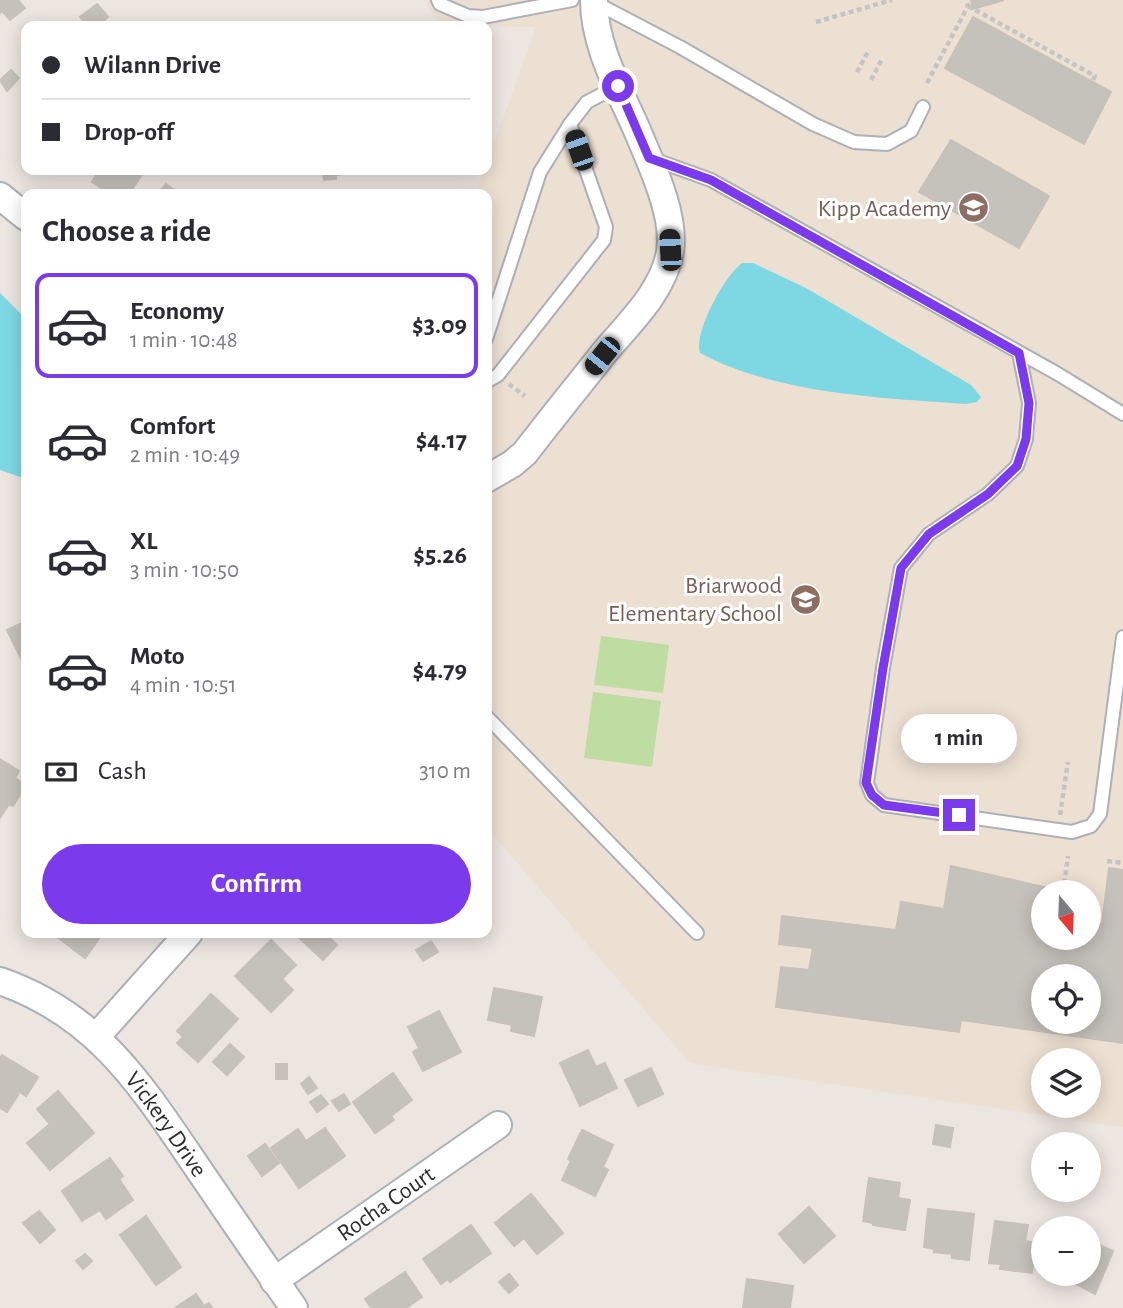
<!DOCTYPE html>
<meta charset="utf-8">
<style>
body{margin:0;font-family:"Alegreya Sans",sans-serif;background:#f2f2f3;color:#2b2b33;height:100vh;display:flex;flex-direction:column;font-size:26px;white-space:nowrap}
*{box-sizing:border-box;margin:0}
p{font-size:23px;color:#7c7c81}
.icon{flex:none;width:38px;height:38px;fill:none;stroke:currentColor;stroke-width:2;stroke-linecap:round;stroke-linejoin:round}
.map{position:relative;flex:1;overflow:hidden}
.details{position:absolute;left:21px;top:189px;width:471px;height:749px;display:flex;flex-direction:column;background:#fff;border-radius:14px;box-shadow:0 4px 18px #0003}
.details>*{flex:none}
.top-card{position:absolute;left:21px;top:21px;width:471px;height:154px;border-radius:14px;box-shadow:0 4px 18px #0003;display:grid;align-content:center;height:154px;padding:0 21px;background:#fff}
.needle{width:46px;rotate:161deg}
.buttons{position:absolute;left:1031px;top:880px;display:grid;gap:14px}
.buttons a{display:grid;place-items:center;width:70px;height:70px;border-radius:50%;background:#fff;box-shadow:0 4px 18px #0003;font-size:35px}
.end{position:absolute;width:32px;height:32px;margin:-16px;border:9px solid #7c3aed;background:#fff;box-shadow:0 0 0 4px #fff}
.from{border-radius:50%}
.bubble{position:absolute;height:49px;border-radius:24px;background:#fff;box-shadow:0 4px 18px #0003;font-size:23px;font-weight:700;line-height:49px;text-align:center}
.car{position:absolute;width:21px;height:42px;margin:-21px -10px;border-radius:9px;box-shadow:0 0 5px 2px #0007;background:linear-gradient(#222 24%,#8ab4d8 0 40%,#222 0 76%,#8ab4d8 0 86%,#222 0)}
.top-card b{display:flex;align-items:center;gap:24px;height:66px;font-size:26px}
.top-card b+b{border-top:2px solid #e1e1e2}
.top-card i{width:18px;height:18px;background:#2b2b33}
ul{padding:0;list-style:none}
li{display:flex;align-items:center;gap:21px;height:105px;margin:0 14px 10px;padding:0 7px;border:4px solid transparent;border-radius:14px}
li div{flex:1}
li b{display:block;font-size:26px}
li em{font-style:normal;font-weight:700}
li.selected{border-color:#7c3aed}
li>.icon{width:63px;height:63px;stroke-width:1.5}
h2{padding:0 21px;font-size:32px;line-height:84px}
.pay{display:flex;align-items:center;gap:18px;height:77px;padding:0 21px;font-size:26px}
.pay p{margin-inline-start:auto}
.button{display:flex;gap:14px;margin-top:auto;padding:14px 21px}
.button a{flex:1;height:80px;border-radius:42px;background:#7c3aed;color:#fff;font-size:28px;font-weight:700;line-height:80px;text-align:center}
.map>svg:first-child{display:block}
</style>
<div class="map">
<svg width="1123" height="1308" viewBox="0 0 1123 1308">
<rect width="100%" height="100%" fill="#ece5e0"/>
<path fill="#ece0d2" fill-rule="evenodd" d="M424 0H1123V1127L690 1063 487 828 486 194H475L484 170H486L487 163 536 27 441 26ZM1043 892H1088V938H1043ZM1043 976H1088V1022H1043ZM1043 1060H1088V1106H1043Z"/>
<g fill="#bfdda3">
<polygon points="601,636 669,645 663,693 594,685"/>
<polygon points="593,692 661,701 652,767 584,758"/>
</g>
<g fill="#7ed8e4">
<path d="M742 263H753L806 288 971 385 981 397 977 402 966 404C882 398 776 394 700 353 693 333 725 275 742 263Z"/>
<polygon points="0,293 26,319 26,479 0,470"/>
</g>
<g fill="#c5c1bb" stroke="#c8c1ba" stroke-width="2" fill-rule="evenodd">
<polygon points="0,0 18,0 25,8 10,20 2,11 0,13"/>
<polygon points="971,0 1004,0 973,9"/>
<polygon points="97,4 108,17 98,26 88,26 80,17"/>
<polygon points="973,17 1111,92 1084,144 945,68"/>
<polygon points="11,70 19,78 7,91 0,80"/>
<polygon points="951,140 1049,196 1019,248 919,192"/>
<polygon points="92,170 145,170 129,194 124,194 116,189 113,194 110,194 92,182 97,173"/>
<polygon points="322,170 348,170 348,173 336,175 336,179 324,180"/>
<polygon points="166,184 180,194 158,194"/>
<polygon points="26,621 26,669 7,630"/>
<polygon points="0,759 19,771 15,778 26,785 13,806 9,804 0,818"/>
<path d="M951 866 1066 892H1043V938H1088V923L1102 924 1109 868 1123 870V1043L961 1020 959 1032 776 1007 781 967 809 970 813 948 779 944 782 916 896 930 901 902 944 909ZM1043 976H1088V1022H1043Z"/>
<polygon points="58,933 103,933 85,958 56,936"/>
<polygon points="294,933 328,933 326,934 337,945 323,960"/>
<polygon points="271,940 296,965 282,979 293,990 271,1012 235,976"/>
<polygon points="431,941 438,952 423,961 416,950"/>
<polygon points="494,988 542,997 534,1036 511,1031 512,1025 488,1020"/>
<polygon points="211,994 238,1019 198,1062 177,1043 183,1037 177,1031"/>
<polygon points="439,1011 461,1052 423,1071 413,1052 419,1048 408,1027"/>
<polygon points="230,1044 244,1057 227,1075 213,1062"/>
<polygon points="588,1050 596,1067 605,1063 617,1088 580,1106 560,1063"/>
<polygon points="2,1055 38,1077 26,1096 20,1092 7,1112 0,1108 0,1059"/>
<rect x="276" y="1064" width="11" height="15"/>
<polygon points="651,1068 663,1094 638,1106 625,1080"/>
<polygon points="393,1073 412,1100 391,1116 394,1120 375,1133 353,1102"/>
<polygon points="309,1077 317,1088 308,1094 301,1084"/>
<polygon points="58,1091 94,1133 50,1170 27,1143 50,1124 37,1109"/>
<polygon points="344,1094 350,1104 339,1111 332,1101"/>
<polygon points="321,1095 328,1104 317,1112 310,1102"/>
<polygon points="936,1125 953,1128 950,1147 933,1144"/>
<polygon points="325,1128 345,1156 299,1188 271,1148 298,1129 306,1141"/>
<polygon points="582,1130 613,1145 603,1167 608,1170 595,1196 562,1180 571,1161 568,1159"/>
<polygon points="265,1144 279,1163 262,1176 248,1156"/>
<polygon points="110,1158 123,1176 119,1179 133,1200 106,1219 100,1210 82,1221 62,1191"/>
<polygon points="869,1178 900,1183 898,1198 910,1200 905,1230 873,1225 873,1223 863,1221"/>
<polygon points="531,1194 563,1233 537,1254 524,1238 514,1246 495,1223"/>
<polygon points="809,1207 835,1236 804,1263 779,1234"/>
<polygon points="928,1209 974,1214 969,1260 952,1258 952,1254 934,1252 934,1249 924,1247"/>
<polygon points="39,1211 55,1230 40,1243 23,1223"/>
<polygon points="146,1216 181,1267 156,1285 120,1235"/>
<polygon points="995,1221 1028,1225 1025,1241 1036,1243 1032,1273 1000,1269 1001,1264 989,1263"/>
<polygon points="471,1225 491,1253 450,1282 448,1279 441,1284 423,1259"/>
<polygon points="1088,1240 1113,1251 1095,1294 1058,1274 1088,1274"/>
<polygon points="85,1254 92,1261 83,1269 76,1261"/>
<polygon points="405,1272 422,1297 406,1308 371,1308 365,1299"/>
<polygon points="509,1274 518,1285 509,1293 499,1282"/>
<polygon points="747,1279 793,1286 790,1307 743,1308"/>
<polygon points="196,1294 204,1306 209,1303 212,1308 175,1308"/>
</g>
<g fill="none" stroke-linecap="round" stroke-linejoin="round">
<defs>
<g id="service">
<polyline points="438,0 440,4 468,16 483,17 572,0"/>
<polyline points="594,2 680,47 813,124 854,142 887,144 911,131 923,107"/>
<polyline points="650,158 711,180 1058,374 1123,414"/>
<polyline points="486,339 540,172 570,124 587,102 618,86"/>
<polyline points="1019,353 1029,403 1026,439 1017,466 988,494 929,534 901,568 883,668 867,783 872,795 884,805 1072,832 1091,826 1100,814 1123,637"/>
<polyline points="486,382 498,375 604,240 606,227 570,124"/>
<polyline points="486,716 697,933"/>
</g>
<g id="minor">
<polyline points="0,196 26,217"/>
<path d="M486 479 512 464 525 453C551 419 578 386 604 353 629 323 663 292 670 252 676 215 651 164 637 130 619 89 594 46 594 0"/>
<path id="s1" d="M0 981C98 1015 141 1085 197 1167 229 1214 261 1261 294 1308"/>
<polyline points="96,1037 189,933"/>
<path id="s2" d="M274 1281 498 1125"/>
</g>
</defs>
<use href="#service" stroke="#adb0b7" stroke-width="16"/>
<use href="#minor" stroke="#adb0b7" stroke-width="30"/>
<g stroke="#c4c4c4" stroke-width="4.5" stroke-dasharray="5 3.5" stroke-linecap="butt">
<polyline points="968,6 1095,76 1092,82"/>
<polyline points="816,22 892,0"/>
<polyline points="857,72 868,52"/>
<polyline points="871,80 882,59"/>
<polyline points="927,83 968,6 966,0"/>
<polyline points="509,384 525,396"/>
<polyline points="1060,815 1068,762"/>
<polyline points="1107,861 1123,863"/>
<polyline points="1063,892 1068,856"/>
</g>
<use href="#service" stroke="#fff" stroke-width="12"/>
<use href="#minor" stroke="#fff" stroke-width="26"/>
</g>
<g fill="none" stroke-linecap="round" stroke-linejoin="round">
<polyline stroke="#7c3aed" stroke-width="9" points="618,86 649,158 711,180 1019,353 1029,403 1026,439 1017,466 988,494 929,534 901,568 883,668 866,783 872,795 884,805 959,815"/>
</g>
<defs>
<symbol id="school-disc" viewBox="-11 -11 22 22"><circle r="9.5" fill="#8d6e63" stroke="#fff"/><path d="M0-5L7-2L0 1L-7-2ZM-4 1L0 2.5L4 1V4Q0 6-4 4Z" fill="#fff"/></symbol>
</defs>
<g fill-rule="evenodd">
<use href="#school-disc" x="956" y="190" width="35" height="35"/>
<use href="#school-disc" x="788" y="582" width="35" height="35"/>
</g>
<g text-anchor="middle" stroke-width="6" stroke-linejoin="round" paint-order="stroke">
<g font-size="24" fill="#785e54" stroke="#fff" text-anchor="end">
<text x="951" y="216">Kipp Academy</text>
<text x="782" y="593">Briarwood<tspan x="782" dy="28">Elementary School</tspan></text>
</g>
<g font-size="24" fill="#2c2c2c" stroke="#fff">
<text dy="8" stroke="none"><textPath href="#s1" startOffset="224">Vickery Drive</textPath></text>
<text dy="8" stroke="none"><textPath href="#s2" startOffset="136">Rocha Court</textPath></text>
</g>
</g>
</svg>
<div class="buttons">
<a><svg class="needle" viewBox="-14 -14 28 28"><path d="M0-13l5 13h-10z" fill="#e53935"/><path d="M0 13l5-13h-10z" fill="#7c7c81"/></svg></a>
<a><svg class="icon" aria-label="locate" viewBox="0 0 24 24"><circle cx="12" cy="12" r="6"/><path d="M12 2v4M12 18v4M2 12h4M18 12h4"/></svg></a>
<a><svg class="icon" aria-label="layers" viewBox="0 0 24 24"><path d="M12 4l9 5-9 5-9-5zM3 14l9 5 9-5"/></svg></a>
<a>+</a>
<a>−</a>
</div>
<i class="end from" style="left:618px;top:86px"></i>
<i class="end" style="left:959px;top:815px"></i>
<div class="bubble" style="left:901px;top:714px;width:116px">1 min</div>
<i class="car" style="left:579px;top:150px;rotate:341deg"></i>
<i class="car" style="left:670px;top:250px;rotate:357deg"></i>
<i class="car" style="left:602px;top:356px;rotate:219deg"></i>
<div class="top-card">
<b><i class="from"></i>Wilann Drive</b>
<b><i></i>Drop-off</b>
</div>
<section class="details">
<h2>Choose a ride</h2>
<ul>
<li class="selected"><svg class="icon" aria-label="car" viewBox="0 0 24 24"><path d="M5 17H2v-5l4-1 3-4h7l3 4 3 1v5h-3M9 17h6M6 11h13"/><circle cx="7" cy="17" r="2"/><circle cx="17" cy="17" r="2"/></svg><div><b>Economy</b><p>1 min · 10:48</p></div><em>$3.09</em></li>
<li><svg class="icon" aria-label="car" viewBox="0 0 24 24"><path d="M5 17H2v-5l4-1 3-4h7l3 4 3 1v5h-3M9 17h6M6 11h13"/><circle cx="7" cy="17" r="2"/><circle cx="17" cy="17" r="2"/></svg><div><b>Comfort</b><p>2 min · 10:49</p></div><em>$4.17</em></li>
<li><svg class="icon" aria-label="car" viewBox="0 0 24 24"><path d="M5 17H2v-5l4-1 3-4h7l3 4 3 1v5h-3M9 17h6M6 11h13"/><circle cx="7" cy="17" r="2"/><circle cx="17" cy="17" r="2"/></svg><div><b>XL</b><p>3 min · 10:50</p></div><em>$5.26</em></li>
<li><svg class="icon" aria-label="car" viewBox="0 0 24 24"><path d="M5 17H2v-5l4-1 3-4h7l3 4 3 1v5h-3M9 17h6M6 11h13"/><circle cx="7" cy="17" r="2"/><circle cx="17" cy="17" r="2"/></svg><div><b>Moto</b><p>4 min · 10:51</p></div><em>$4.79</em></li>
</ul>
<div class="pay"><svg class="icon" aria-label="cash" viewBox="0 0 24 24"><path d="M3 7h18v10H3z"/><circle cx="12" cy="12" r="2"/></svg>Cash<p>310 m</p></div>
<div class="button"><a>Confirm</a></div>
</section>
</div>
